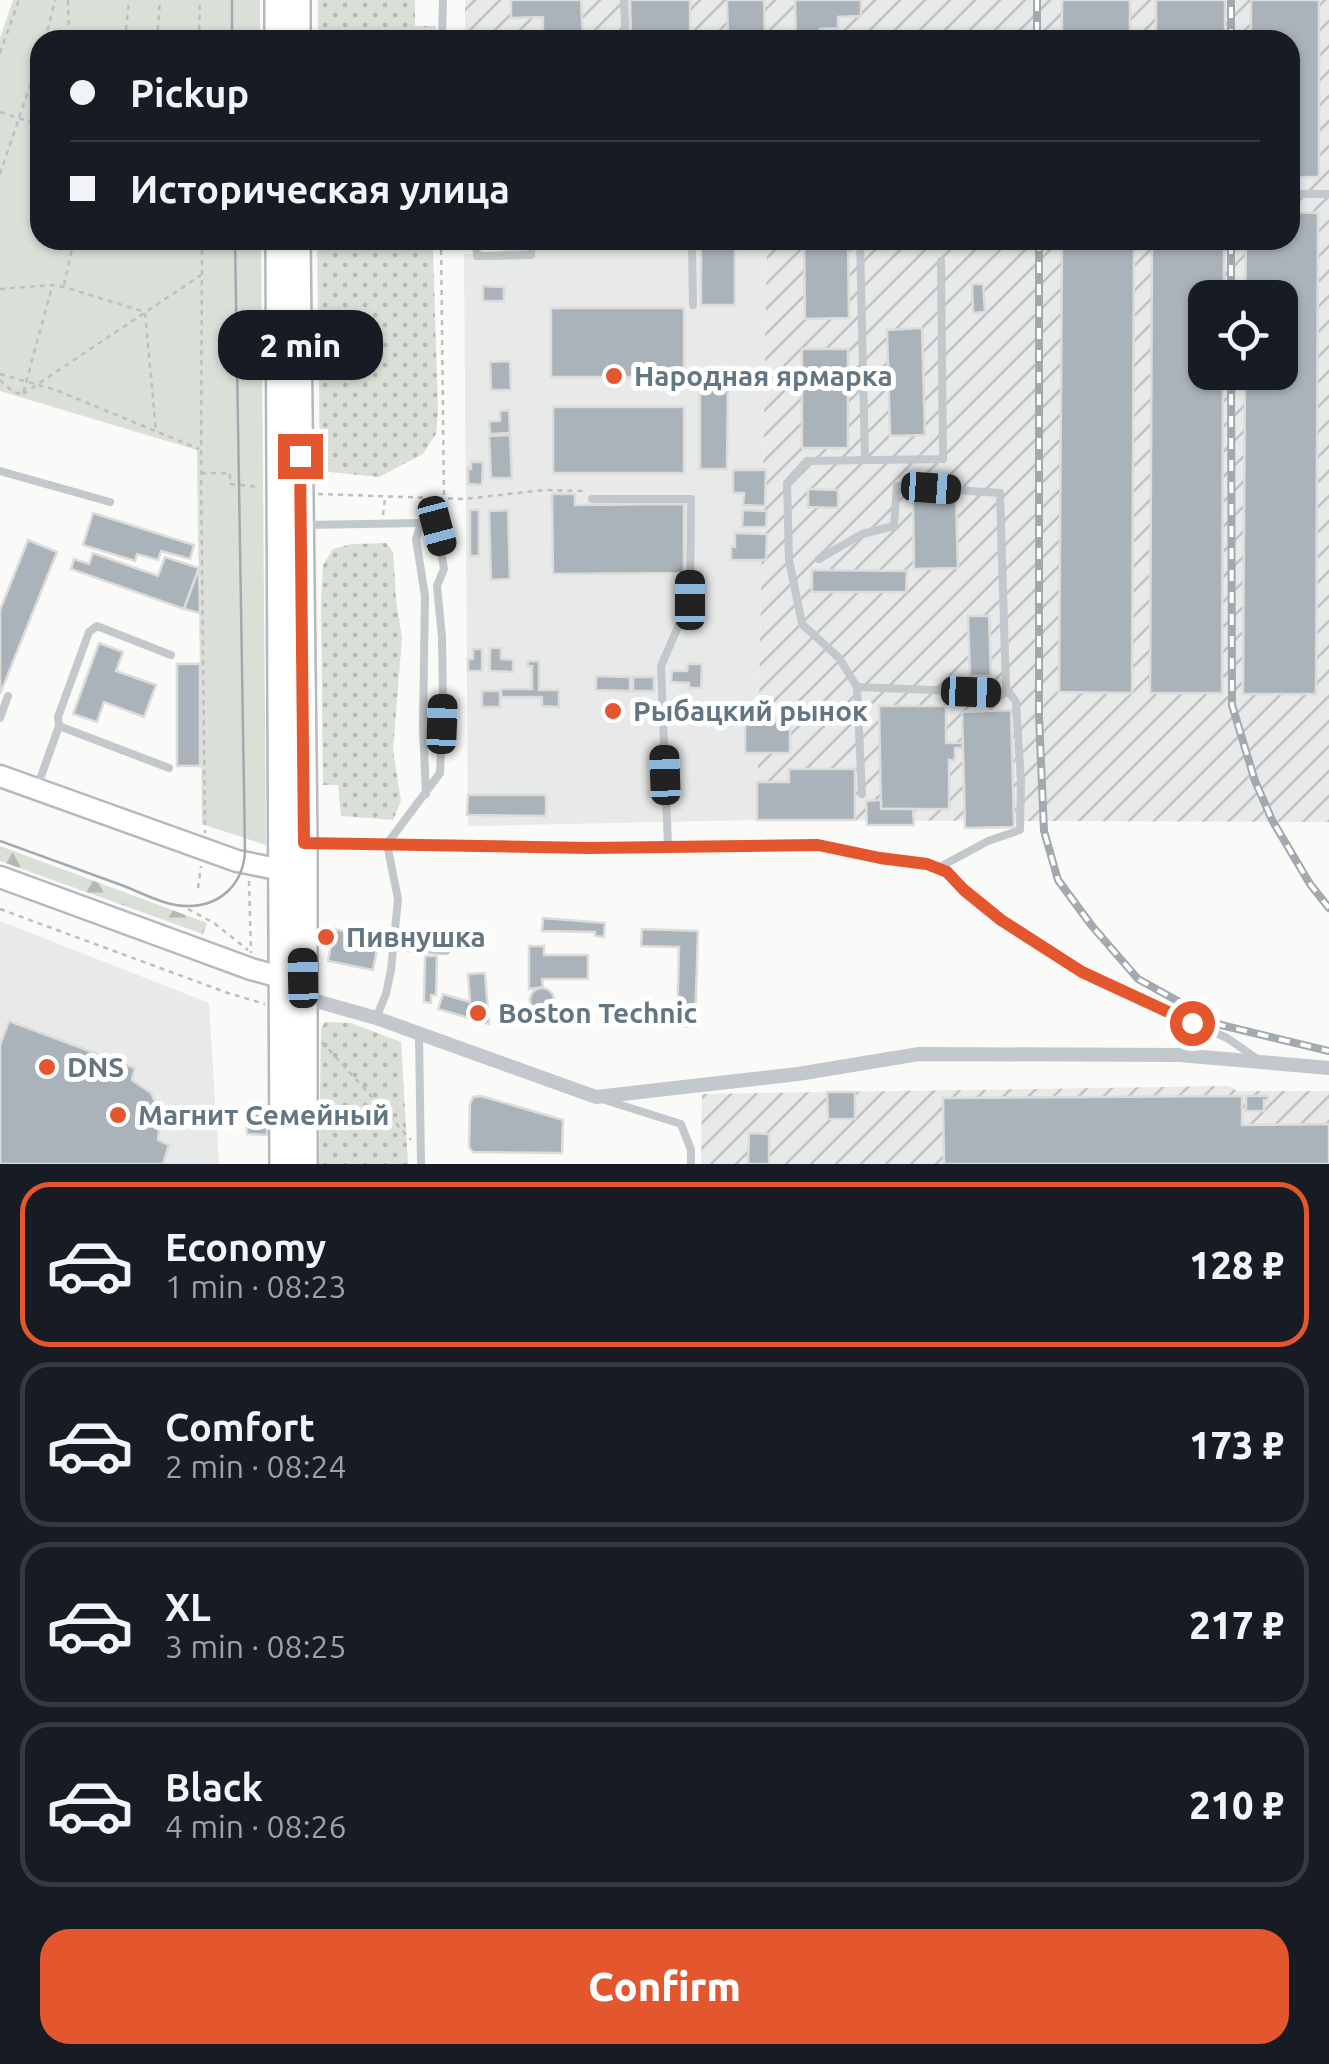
<!DOCTYPE html>
<meta charset="utf-8">
<style>
body{margin:0;font-family:Ubuntu,sans-serif;background:#242831;color:#f1f3f6;height:100vh;display:flex;flex-direction:column;font-size:38px;white-space:nowrap}
*{box-sizing:border-box;margin:0}
p{font-size:32px;color:#9ea1a6}
.icon{flex:none;width:55px;height:55px;fill:none;stroke:currentColor;stroke-width:2;stroke-linecap:round;stroke-linejoin:round}
.map{position:relative;height:1164px;overflow:hidden}
.sheet{display:flex;flex-direction:column;background:#171b24;flex:1}
.sheet>*{flex:none}
.banner{position:absolute;left:30px;top:30px;width:1270px;height:220px;border-radius:30px;box-shadow:0 2px 8px #0004;display:grid;align-content:center;height:220px;padding:0 40px;background:#171b24}
.fabs{position:absolute;left:1188px;top:280px;display:grid;gap:20px}
.fabs a{display:grid;place-items:center;width:110px;height:110px;border-radius:20px;background:#171b24;box-shadow:0 2px 8px #0004;font-size:50px}
.end{position:absolute;width:45px;height:45px;margin:-22px;border:12px solid #e4572e;background:#fff;box-shadow:0 0 0 5px #fff}
.from{border-radius:50%}
.bubble{position:absolute;height:70px;border-radius:30px;background:#171b24;box-shadow:0 2px 8px #0004;font-size:32px;font-weight:800;line-height:70px;text-align:center}
.car{position:absolute;width:30px;height:60px;margin:-30px -15px;border-radius:12px;box-shadow:0 0 8px 2px #0007;background:linear-gradient(#222 24%,#8ab4d8 0 40%,#222 0 76%,#8ab4d8 0 86%,#222 0)}
.banner b{display:flex;align-items:center;gap:35px;height:95px;font-size:38px}
.banner b+b{border-top:2px solid #363941}
.banner i{width:25px;height:25px;background:#f1f3f6}
ul{padding:18px 0 0;list-style:none}
li{display:flex;align-items:center;gap:30px;height:165px;margin:0 20px 15px;padding:0 20px;border:5px solid #363941;border-radius:30px}
li div{flex:1}
li b{display:block;font-size:38px}
li em{font-style:normal;font-weight:800}
li.current{border-color:#e4572e}
li>.icon{width:90px;height:90px;stroke-width:1.5}
.cta{display:flex;gap:20px;margin-top:auto;padding:20px 40px}
.cta a{flex:1;height:115px;border-radius:30px;background:#e4572e;color:#fff;font-size:40px;font-weight:800;line-height:115px;text-align:center}
.map>svg:first-child{display:block}
</style>
<div class="map">
<svg width="1329" height="1164" viewBox="0 0 1329 1164">
<defs>
<pattern id="industrial-furrows" width="10" height="10" patternUnits="userSpaceOnUse" patternTransform="scale(2.5)"><rect width="10" height="10" fill="#e8e9e9"/><path d="M-1 1l2-2M0 10L10 0M9 11l2-2" fill="none" stroke="#c0c1c2"/></pattern>
<pattern id="grass-dots" width="8" height="8" patternUnits="userSpaceOnUse" patternTransform="scale(2.5)"><rect width="8" height="8" fill="#dadfd7"/><path d="M2 2h.1M6 6h.1" fill="none" stroke="#b4b9b4" stroke-width="1.8" stroke-linecap="round"/></pattern>
<pattern id="forest-firs" width="22" height="20" patternUnits="userSpaceOnUse" patternTransform="scale(2.5)"><rect width="22" height="20" fill="#dadfd7"/><path d="M5 1l3.5 6h-7zM16 11l3.5 6h-7z" fill="#b4b9b4"/></pattern>
</defs>
<rect width="100%" height="100%" fill="#fafaf8"/>
<g fill="#e8e9e9">
<polygon points="504,240 767,240 757,820 468,826 464,254 502,253"/>
<polygon points="0,921 209,1003 219,1164 0,1164"/>
</g>
<g fill="url(#industrial-furrows)" fill-rule="evenodd">
<path d="M465 0H1329V822L757 820 767 240H1290V40H465ZM1205 298H1280V372H1205Z"/>
<polygon points="1229,1086 1237,1091 1329,1091 1329,1164 701,1164 702,1094"/>
</g>
<g fill="url(#grass-dots)">
<polygon points="318,0 415,0 415,26 436,26 436,40 318,40"/>
<polygon points="317,240 422,240 433,251 438,412 436,434 423,454 379,477 320,471"/>
<polygon points="386,543 393,552 396,599 402,638 393,750 401,801 393,820 341,816 338,785 323,785 321,600 323,565 333,549 352,544"/>
<polygon points="325,1022 351,1023 401,1042 408,1164 319,1164 321,1028"/>
</g>
<polygon fill="url(#forest-firs)" points="0,846 207,923 203,934 0,861"/>
<polygon fill="#dadfd7" points="13,0 260,0 260,40 40,40 40,240 261,240 266,845 202,824 197,450 0,391 0,38"/>
<g fill="#aab3b9" stroke="#dcdcda" stroke-width="2.5">
<polygon points="511,0 581,0 583,40 543,40 543,17 511,18"/>
<polygon points="630,0 690,0 690,40 584,40 584,35 631,34"/>
<polygon points="727,0 764,0 765,40 728,40"/>
<polygon points="795,0 861,0 861,16 838,17 838,28 820,29 820,40 796,40"/>
<rect x="1062" y="0" width="68" height="40"/>
<rect x="1156" y="0" width="69" height="40"/>
<polygon points="1251,0 1319,0 1319,177 1290,177 1290,40 1251,40"/>
<polygon points="1290,212 1318,213 1316,694 1243,694 1245,372 1280,372 1280,298 1245,298 1246,240 1290,240"/>
<rect x="701" y="240" width="34" height="65"/>
<polygon points="804,240 848,240 849,318 805,319"/>
<polygon points="1062,240 1134,240 1132,693 1059,692"/>
<polygon points="1152,240 1224,240 1224,298 1205,298 1205,372 1223,372 1222,693 1150,693"/>
<polygon points="972,284 983,284 985,312 973,313"/>
<polygon points="483,286 504,287 504,301 483,301"/>
<rect x="551" y="308" width="133" height="69"/>
<polygon points="922,328 925,435 890,436 887,330"/>
<rect x="802" y="349" width="46" height="99"/>
<polygon points="510,361 511,390 491,390 490,362"/>
<polygon points="700,371 728,371 727,469 700,469"/>
<rect x="553" y="407" width="131" height="66"/>
<polygon points="509,410 510,433 490,434 489,421 500,421 500,411"/>
<polygon points="510,435 512,478 491,478 489,436"/>
<polygon points="471,462 483,462 482,485 468,484 468,468 471,469"/>
<polygon points="733,470 766,470 765,506 743,505 744,493 733,493"/>
<polygon points="808,489 838,490 838,508 808,507"/>
<polygon points="552,494 575,494 575,505 684,504 684,573 553,574"/>
<polygon points="956,500 958,568 914,569 913,501"/>
<rect x="470" y="510" width="9" height="46"/>
<polygon points="508,510 510,579 491,580 489,511"/>
<polygon points="743,510 767,511 766,527 742,527"/>
<polygon points="93,513 194,545 190,559 161,551 158,560 137,554 135,561 83,545"/>
<polygon points="735,533 767,534 766,560 731,560 731,546 735,547"/>
<polygon points="28,540 57,552 0,694 0,610"/>
<polygon points="93,553 158,576 165,557 199,568 184,609 71,569 74,559 89,564"/>
<polygon points="199,568 200,613 184,609"/>
<polygon points="812,570 907,571 906,592 812,592"/>
<polygon points="968,616 989,616 991,676 970,676"/>
<polygon points="99,643 123,652 116,671 156,685 144,717 104,702 97,722 73,714"/>
<polygon points="490,648 501,648 501,659 513,660 513,672 490,671"/>
<polygon points="473,649 482,649 482,671 468,671 468,659 473,659"/>
<polygon points="528,661 539,661 539,690 559,690 559,707 542,706 542,697 501,697 501,689 532,689 532,666 528,667"/>
<rect x="177" y="664" width="23" height="102"/>
<polygon points="688,664 702,664 701,688 689,688 689,683 671,682 672,671 687,671"/>
<polygon points="596,676 630,677 630,691 596,690"/>
<rect x="633" y="677" width="21" height="14"/>
<rect x="482" y="691" width="18" height="16"/>
<polygon points="879,706 946,706 946,743 963,743 963,748 955,748 955,761 949,760 949,809 881,809"/>
<polygon points="1011,710 1014,827 965,828 962,712"/>
<rect x="745" y="716" width="45" height="37"/>
<polygon points="789,769 855,769 855,820 757,820 757,782 789,782"/>
<polygon points="468,795 546,795 546,816 467,815"/>
<polygon points="881,800 881,809 913,809 914,825 867,825 866,801"/>
<polygon points="543,918 605,923 604,937 595,936 595,932 542,931"/>
<polygon points="334,929 379,938 373,970 328,961"/>
<polygon points="642,929 698,931 695,1027 677,1026 679,947 641,946"/>
<polygon points="529,946 544,946 544,955 588,955 588,979 542,979 543,987 529,989"/>
<polygon points="425,956 437,956 436,995 431,995 431,1003 424,1002"/>
<polygon points="485,973 489,1024 438,1009 443,994 470,1002 468,974"/>
<circle cx="542" cy="1000" r="12"/>
<polygon points="9,1021 135,1068 132,1080 151,1093 156,1104 160,1119 158,1140 169,1145 163,1164 0,1164 0,1045"/>
<polygon points="827,1092 855,1092 855,1119 828,1119"/>
<polygon points="481,1096 563,1120 562,1153 473,1152 469,1147 470,1104 473,1097"/>
<polygon points="1242,1096 1242,1125 1329,1124 1329,1164 944,1164 943,1098"/>
<polygon points="1246,1096 1268,1096 1268,1100 1264,1100 1264,1111 1246,1111"/>
<polygon points="247,1111 267,1111 267,1135 247,1134"/>
<polygon points="749,1133 769,1134 769,1164 748,1164"/>
</g>
<g fill="none" stroke-linecap="round" stroke-linejoin="round">
<defs>
<g id="secondary">
<polyline points="0,776 237,861 292,872"/>
<polyline points="0,877 251,969 284,978 296,978"/>
</g>
<g id="trunk">
<polyline points="278,0 278,40"/>
<polyline points="297,0 297,40"/>
<polyline points="279,240 283,1164"/>
<polyline points="297,240 304,843 304,1164"/>
</g>
</defs>
<use href="#secondary" stroke="#b3babf" stroke-width="25"/>
<use href="#trunk" stroke="#b4b9bd" stroke-width="30"/>
<g stroke="#bbbfc2" stroke-width="2.5" stroke-dasharray="5 5" stroke-linecap="butt">
<polyline points="68,0 69,40"/>
<polyline points="45,40 55,0"/>
<polyline points="125,40 129,0"/>
<polyline points="157,40 160,0"/>
<polyline points="199,40 200,0"/>
<polyline points="0,53 19,0"/>
<polyline points="0,112 40,125"/>
<polyline points="0,174 40,56"/>
<polyline points="202,240 201,473 205,833"/>
<polyline points="441,240 444,498"/>
<polyline points="64,285 74,240"/>
<polyline points="0,289 53,285 64,287 145,312 156,432"/>
<polyline points="0,374 56,390 199,449"/>
<polyline points="0,380 13,392 23,394 52,287"/>
<polyline points="23,394 201,275"/>
<polyline points="201,473 230,473 230,484 260,487"/>
<polyline points="318,494 464,499 544,490 584,491"/>
<polyline points="383,515 385,498"/>
<polyline points="249,881 251,953"/>
<polyline points="198,888 201,866"/>
<polyline points="0,909 228,993 265,1004"/>
<polyline points="188,909 214,923 248,950"/>
<polyline points="322,1042 411,1140"/>
</g>
<g stroke="#c3c8cc" stroke-width="8">
<polyline points="624,0 625,28"/>
<polyline points="442,40 443,0"/>
<polyline points="1290,194 1329,194"/>
<polyline points="476,240 477,256 531,255 531,242 692,241 693,305"/>
<polyline points="860,240 865,460"/>
<polyline points="0,471 110,502"/>
<polyline points="592,499 691,499 690,599 661,666 668,847"/>
<polyline points="305,525 421,523"/>
<polyline points="819,559 862,534 894,526 897,486 1000,493 1006,688 1016,702 1021,782 1020,830 988,841 938,868"/>
<polyline points="857,687 839,658 802,624 789,560 787,483 807,461 943,459 941,261"/>
<polyline points="0,718 8,696"/>
<polyline points="59,726 58,717 89,632 97,626 171,655"/>
<polyline points="38,785 59,726 169,768"/>
<polyline points="862,794 857,687 1009,693"/>
<polyline points="307,843 589,848 818,845 880,858 927,864 947,872 964,890 1001,920 1082,972 1227,1038 1256,1058"/>
<polyline points="393,947 446,951"/>
<polyline points="376,1018 386,994 391,970 398,899 387,844 440,773 443,701 442,637 437,586 444,569 437,526 421,523 416,539 425,596 423,726 426,794"/>
<polyline points="419,1034 421,1164"/>
<polyline points="605,1100 681,1124 691,1150 691,1164"/>
</g>
<polyline stroke="#c3c8cc" stroke-width="14" points="302,997 376,1018 596,1097 798,1074 919,1054 1179,1055 1329,1068"/>
<use href="#secondary" stroke="#fff" stroke-width="20"/>
<use href="#trunk" stroke="#fff" stroke-width="25"/>
<g stroke="#a2aab0" stroke-width="2.5">
<polyline points="232,0 232,40"/>
<path d="M0 841C41 856 82 871 124 886 144 894 168 907 190 906 222 905 243 883 245 852L235 240"/>
</g>
<defs>
<g id="rail">
<polyline points="1037,0 1037,40"/>
<polyline points="1231,40 1231,0"/>
<polyline points="1039,240 1039,716 1044,831 1058,880 1092,926 1138,979 1221,1025 1329,1051"/>
<polyline points="1231,298 1231,240"/>
<polyline points="1231,372 1232,705 1255,781 1272,820 1310,884 1329,908"/>
</g>
</defs>
<use href="#rail" stroke="#a2aab0" stroke-width="8"/>
<use href="#rail" stroke="#fff" stroke-width="4" stroke-dasharray="11" stroke-linecap="butt"/>
</g>
<g fill="none" stroke-linecap="round" stroke-linejoin="round">
<polyline stroke="#e4572e" stroke-width="12" points="300,456 304,843 589,848 818,845 880,858 927,864 947,872 964,890 1001,920 1082,972 1192,1023"/>
</g>
<g fill="#e4572e" stroke="#fff" stroke-width="4">
<circle cx="614" cy="376" r="10"/>
<circle cx="613" cy="711" r="10"/>
<circle cx="326" cy="937" r="10"/>
<circle cx="478" cy="1013" r="10"/>
<circle cx="47" cy="1067" r="10"/>
<circle cx="118" cy="1115" r="10"/>
</g>
<g text-anchor="middle" stroke-width="10" stroke-linejoin="round" paint-order="stroke">
<g font-size="28" font-weight="bold" fill="#657683" stroke="#fff" text-anchor="start">
<text x="634" y="386">Народная ярмарка</text>
<text x="633" y="721">Рыбацкий рынок</text>
<text x="346" y="947">Пивнушка</text>
<text x="498" y="1023">Boston Technic</text>
<text x="67" y="1077">DNS</text>
<text x="138" y="1125">Магнит Семейный</text>
</g>
</g>
</svg>
<div class="fabs">
<a><svg class="icon" aria-label="locate" viewBox="0 0 24 24"><circle cx="12" cy="12" r="6"/><path d="M12 2v4M12 18v4M2 12h4M18 12h4"/></svg></a>
</div>
<i class="end from" style="left:1192px;top:1023px"></i>
<i class="end" style="left:300px;top:456px"></i>
<div class="bubble" style="left:218px;top:310px;width:165px">2 min</div>
<i class="car" style="left:931px;top:488px;rotate:94deg"></i>
<i class="car" style="left:437px;top:526px;rotate:165deg"></i>
<i class="car" style="left:690px;top:600px;rotate:0deg"></i>
<i class="car" style="left:971px;top:692px;rotate:92deg"></i>
<i class="car" style="left:442px;top:724px;rotate:2deg"></i>
<i class="car" style="left:665px;top:775px;rotate:358deg"></i>
<i class="car" style="left:303px;top:978px;rotate:359deg"></i>
<div class="banner">
<b><i class="from"></i>Pickup</b>
<b><i></i>Историческая улица</b>
</div>
</div>
<section class="sheet">
<ul>
<li class="current"><svg class="icon" aria-label="car" viewBox="0 0 24 24"><path d="M5 17H2v-5l4-1 3-4h7l3 4 3 1v5h-3M9 17h6M6 11h13"/><circle cx="7" cy="17" r="2"/><circle cx="17" cy="17" r="2"/></svg><div><b>Economy</b><p>1 min · 08:23</p></div><em>128 ₽</em></li>
<li><svg class="icon" aria-label="car" viewBox="0 0 24 24"><path d="M5 17H2v-5l4-1 3-4h7l3 4 3 1v5h-3M9 17h6M6 11h13"/><circle cx="7" cy="17" r="2"/><circle cx="17" cy="17" r="2"/></svg><div><b>Comfort</b><p>2 min · 08:24</p></div><em>173 ₽</em></li>
<li><svg class="icon" aria-label="car" viewBox="0 0 24 24"><path d="M5 17H2v-5l4-1 3-4h7l3 4 3 1v5h-3M9 17h6M6 11h13"/><circle cx="7" cy="17" r="2"/><circle cx="17" cy="17" r="2"/></svg><div><b>XL</b><p>3 min · 08:25</p></div><em>217 ₽</em></li>
<li><svg class="icon" aria-label="car" viewBox="0 0 24 24"><path d="M5 17H2v-5l4-1 3-4h7l3 4 3 1v5h-3M9 17h6M6 11h13"/><circle cx="7" cy="17" r="2"/><circle cx="17" cy="17" r="2"/></svg><div><b>Black</b><p>4 min · 08:26</p></div><em>210 ₽</em></li>
</ul>
<div class="cta"><a>Confirm</a></div>
</section>
